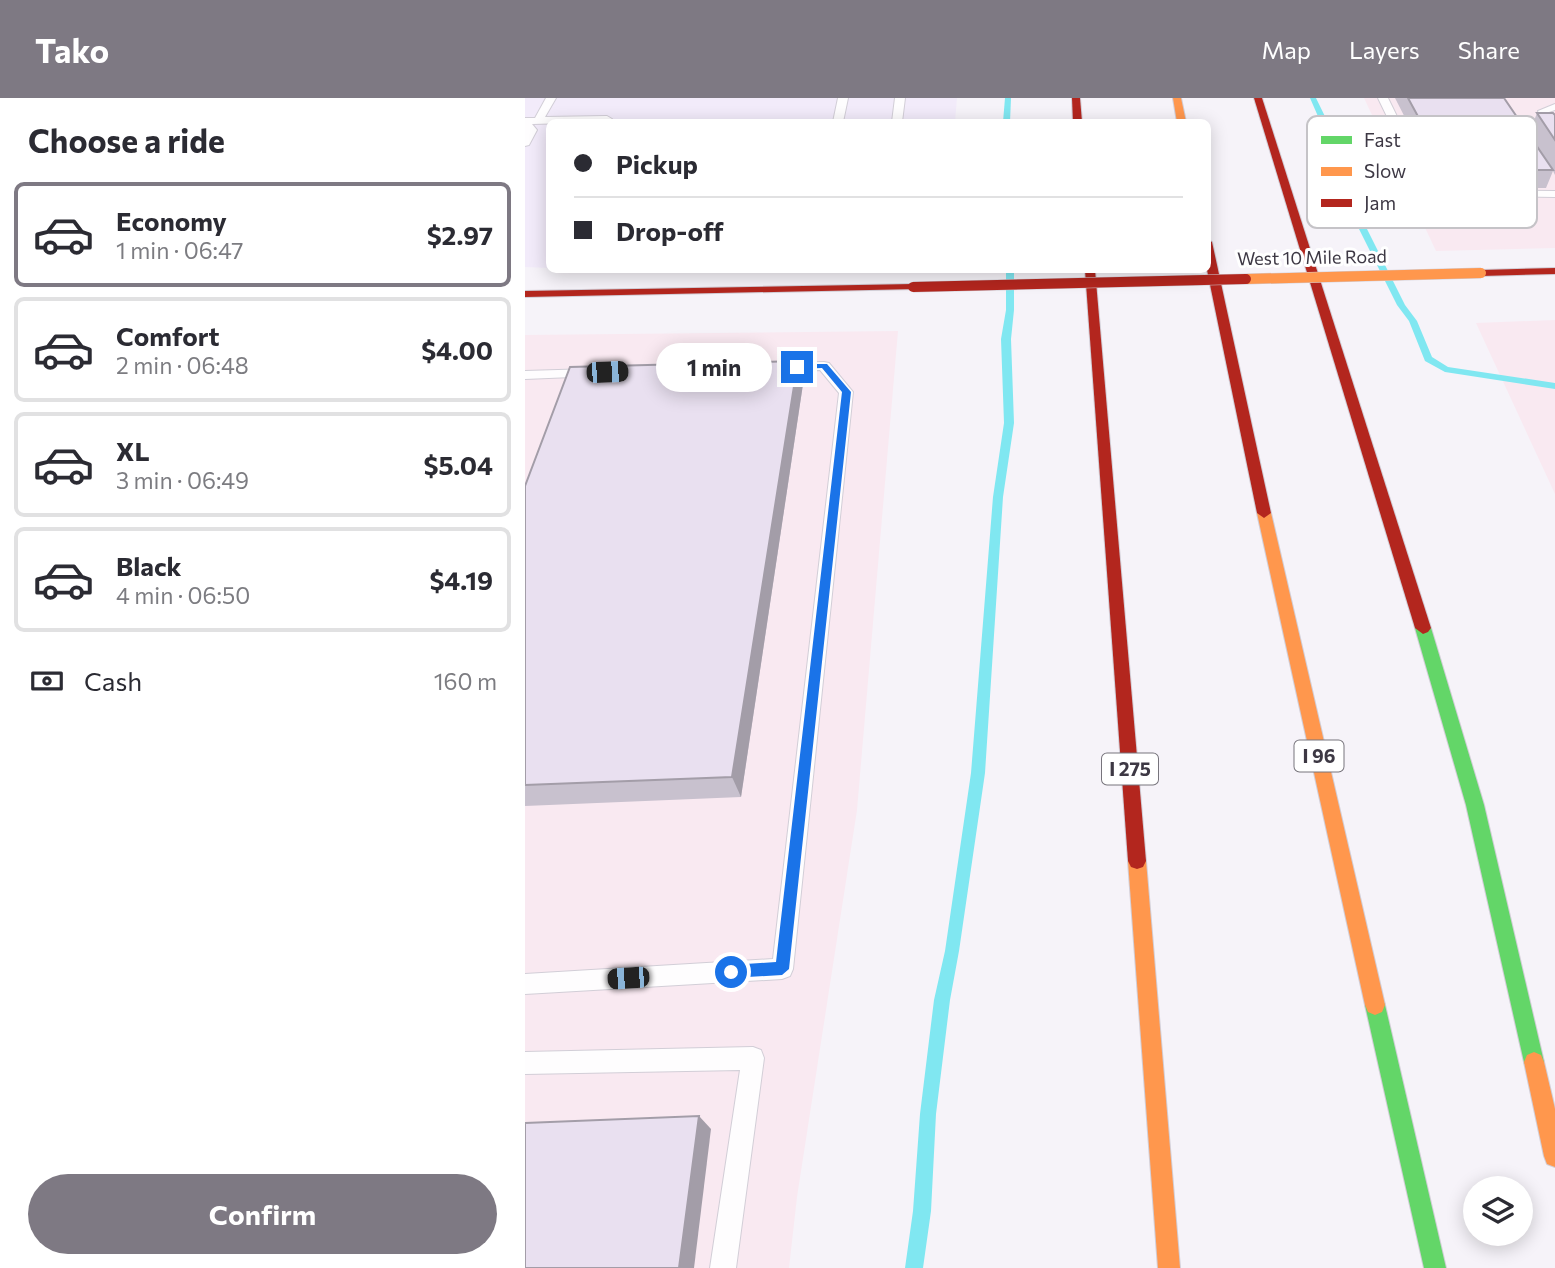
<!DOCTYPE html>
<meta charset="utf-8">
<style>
body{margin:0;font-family:Commissioner,sans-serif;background:#f7f7f7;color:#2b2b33;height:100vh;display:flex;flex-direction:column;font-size:26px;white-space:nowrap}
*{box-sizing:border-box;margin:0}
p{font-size:23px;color:#7c7c81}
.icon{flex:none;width:38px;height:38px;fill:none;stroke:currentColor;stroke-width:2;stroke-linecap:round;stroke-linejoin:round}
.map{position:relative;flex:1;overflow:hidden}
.drawer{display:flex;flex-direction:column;background:#fff;width:525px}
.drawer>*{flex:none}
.guide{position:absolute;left:21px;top:21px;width:665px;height:154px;border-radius:10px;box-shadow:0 4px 18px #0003;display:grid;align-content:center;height:154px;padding:0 28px;background:#fff}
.buttons{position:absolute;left:938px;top:1078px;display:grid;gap:14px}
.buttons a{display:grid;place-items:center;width:70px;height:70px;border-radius:50%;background:#fff;box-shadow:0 4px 18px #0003;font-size:35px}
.end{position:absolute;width:32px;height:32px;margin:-16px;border:9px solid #1a73e8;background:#fff;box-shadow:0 0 0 4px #fff}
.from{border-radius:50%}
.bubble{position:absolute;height:49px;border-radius:24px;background:#fff;box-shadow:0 4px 18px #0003;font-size:23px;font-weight:700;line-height:49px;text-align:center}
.car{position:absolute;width:21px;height:42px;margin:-21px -10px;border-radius:9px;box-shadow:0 0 5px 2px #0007;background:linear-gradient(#222 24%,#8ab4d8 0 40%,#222 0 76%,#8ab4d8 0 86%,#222 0)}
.guide b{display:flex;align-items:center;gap:24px;height:66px;font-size:26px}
.guide b+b{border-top:2px solid #e1e1e2}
.guide i{width:18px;height:18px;background:#2b2b33}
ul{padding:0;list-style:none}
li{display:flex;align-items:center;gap:21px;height:105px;margin:0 14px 10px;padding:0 14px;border:4px solid #e1e1e2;border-radius:10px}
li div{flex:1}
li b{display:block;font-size:26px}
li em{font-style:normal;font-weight:700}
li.current{border-color:#7e7983}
li>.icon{width:63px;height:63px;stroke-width:1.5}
h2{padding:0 28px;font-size:32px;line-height:84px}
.pay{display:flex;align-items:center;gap:18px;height:77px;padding:0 28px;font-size:26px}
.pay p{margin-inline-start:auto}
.action{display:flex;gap:14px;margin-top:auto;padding:14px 28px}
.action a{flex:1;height:80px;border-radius:42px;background:#7e7983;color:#fff;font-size:28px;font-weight:700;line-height:80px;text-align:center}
header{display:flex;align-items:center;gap:42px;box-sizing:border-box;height:98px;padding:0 35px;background:#7e7983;color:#fff}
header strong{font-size:33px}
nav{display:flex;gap:38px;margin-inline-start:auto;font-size:24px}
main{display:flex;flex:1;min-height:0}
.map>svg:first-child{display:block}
</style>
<header>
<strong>Tako</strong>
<nav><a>Map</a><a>Layers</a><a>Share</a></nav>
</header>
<main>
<section class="drawer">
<h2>Choose a ride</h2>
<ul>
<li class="current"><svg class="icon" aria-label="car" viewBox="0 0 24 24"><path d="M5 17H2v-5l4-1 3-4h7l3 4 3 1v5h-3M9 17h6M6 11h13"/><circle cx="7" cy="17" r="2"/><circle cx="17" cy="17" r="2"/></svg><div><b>Economy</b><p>1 min · 06:47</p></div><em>$2.97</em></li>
<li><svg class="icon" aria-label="car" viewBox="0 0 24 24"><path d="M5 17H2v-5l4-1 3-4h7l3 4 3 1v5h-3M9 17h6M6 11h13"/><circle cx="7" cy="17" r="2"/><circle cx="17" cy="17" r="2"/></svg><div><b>Comfort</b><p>2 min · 06:48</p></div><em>$4.00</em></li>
<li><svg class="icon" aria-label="car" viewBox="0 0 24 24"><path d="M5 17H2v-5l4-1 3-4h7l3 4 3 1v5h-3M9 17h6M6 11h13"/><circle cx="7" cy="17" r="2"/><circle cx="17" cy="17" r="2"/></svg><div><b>XL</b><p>3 min · 06:49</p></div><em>$5.04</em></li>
<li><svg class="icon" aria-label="car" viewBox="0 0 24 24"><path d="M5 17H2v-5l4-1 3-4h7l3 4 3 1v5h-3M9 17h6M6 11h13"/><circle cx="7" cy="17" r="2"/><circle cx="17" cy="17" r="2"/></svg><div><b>Black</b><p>4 min · 06:50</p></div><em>$4.19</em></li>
</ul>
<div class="pay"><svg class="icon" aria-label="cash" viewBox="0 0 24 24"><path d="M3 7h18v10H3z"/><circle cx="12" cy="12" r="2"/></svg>Cash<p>160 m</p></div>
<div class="action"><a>Confirm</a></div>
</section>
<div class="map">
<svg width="1030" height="1170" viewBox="0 0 1030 1170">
<rect width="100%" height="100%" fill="#f6f3f9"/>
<polygon fill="#f2ebfa" points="0,0 432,0 430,24 24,24 24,170 0,169"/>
<g fill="#f9e9f1">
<polygon points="839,0 1030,0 1030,150 911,153"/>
<polygon points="1030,222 1030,396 951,225"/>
<polygon points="373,233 332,712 272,1099 264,1170 0,1170 0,237"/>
</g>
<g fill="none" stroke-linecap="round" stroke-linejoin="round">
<g fill="#80e7f1" fill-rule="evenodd">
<polygon points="480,0 486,0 485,24 478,24"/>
<polygon points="785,0 791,0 810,39 835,117 880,207 892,223 907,259 923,269 1030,285 1030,291 920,274 900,263 884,223 872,207 827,117 802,39"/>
<polygon points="481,172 489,172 489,212 486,241 489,325 478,399 460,675 434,853 425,902 411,1016 406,1113 398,1170 380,1170 388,1113 395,1016 409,902 420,853 446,675 468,399 479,325 476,241 481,212"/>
</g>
<defs>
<g id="lane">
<polygon points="21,0 31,0 20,19 82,18 87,21 86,24 7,26 12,32 4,47 0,48 0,20 10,20"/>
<polygon points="313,0 323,0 318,24 308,24"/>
<polygon points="370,0 380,0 377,24 367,24"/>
<polygon points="853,0 863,0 908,92 1030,93 1030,99 900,97"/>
<polygon points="1030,6 1030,12 1024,14 1030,29 1030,43 1025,40 1013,13"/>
<polygon points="299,264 304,265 328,294 268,871 265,878 257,881 0,896 0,876 248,861 314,295 295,272 252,273 245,269 252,265"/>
<polygon points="66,271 73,275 71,278 0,281 0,273"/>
<polygon points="228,949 236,952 239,960 211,1170 185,1170 215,972 0,976 0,954"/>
</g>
<g id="fast">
<polygon points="898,524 906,530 959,707 1019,964 1016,971 1009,974 1002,971 999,964 941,707 890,530"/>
<polygon points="850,897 857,900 860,907 921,1170 899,1170 840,907 843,900"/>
</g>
<g id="slow">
<polygon points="648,0 656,0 661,24 652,24"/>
<polygon points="739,410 746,415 860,907 857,914 850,917 843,914 840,907 732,415"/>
<polygon points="612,755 618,757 621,763 655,1170 633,1170 603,763 606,757"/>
<polygon points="1009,954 1016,957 1019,964 1030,1011 1030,1069 1022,1066 1019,1058 999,964 1002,957"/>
</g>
<g id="jam">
<polygon points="547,0 555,0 557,24 548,24"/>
<polygon points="729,0 737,0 906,530 903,534 898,536 890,530"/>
<polygon points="682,141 687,144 746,415 739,420 732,415 682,172"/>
<polygon points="1030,170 1030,176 956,178 951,175 956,172"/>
<polygon points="560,172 570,172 621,763 618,769 612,771 606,769 603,763"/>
<polygon points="388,186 394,189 392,191 0,199 0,193"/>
</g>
</defs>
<use href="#lane" stroke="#d2ced7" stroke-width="2"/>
<use href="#fast" stroke="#d2ced7" stroke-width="2"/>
<use href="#slow" stroke="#d2ced7" stroke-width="2"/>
<use href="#jam" stroke="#d2ced7" stroke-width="2"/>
<use href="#lane" fill="#fefdfe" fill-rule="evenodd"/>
<use href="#fast" fill="#63d668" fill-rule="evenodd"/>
<use href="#slow" fill="#ff974d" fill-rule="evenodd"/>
<use href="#jam" fill="#b3261e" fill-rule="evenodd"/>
<defs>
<polyline id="slow-bridge" points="721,181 956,175"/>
<polyline id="jam-bridge" points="388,189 721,181"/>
</defs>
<use href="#slow-bridge" stroke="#d2ced7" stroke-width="11" stroke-linecap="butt"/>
<use href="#jam-bridge" stroke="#d2ced7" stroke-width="11" stroke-linecap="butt"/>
<use href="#slow-bridge" stroke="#ff974d" stroke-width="10"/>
<use href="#jam-bridge" stroke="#b3261e" stroke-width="10"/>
</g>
<g fill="#c8c1ce">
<polygon points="870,0 979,0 1004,36 1012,15 1030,17 1030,77 1028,73 1021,90 985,90 982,85 914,86"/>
<polygon points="278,286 216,699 0,708 0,388"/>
</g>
<g fill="#a39da8">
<polygon points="273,263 278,286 216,699 207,679"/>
<polygon points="174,1018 186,1031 169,1170 154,1170"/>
</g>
<g fill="#e9e0f0" stroke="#a39da8" stroke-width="2">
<polygon points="883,0 979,0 1028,72 991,72 988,68 920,68"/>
<polygon points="1012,15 1028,15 1030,17 1030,42"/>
<polygon points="273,263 207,679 0,687 0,388 45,269"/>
<polygon points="174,1018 154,1170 0,1170 0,1025"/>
</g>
<polygon fill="#1a73e8" points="302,266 326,294 264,871 257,877 206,880 199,874 206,867 251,864 317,294 297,270 272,271 268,269 272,266"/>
<g text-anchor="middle" stroke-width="6" stroke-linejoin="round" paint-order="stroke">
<g font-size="18" fill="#3d3844" stroke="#fff">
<text transform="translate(787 160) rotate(-1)" y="6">West 10 Mile Road</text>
</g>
<g fill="#fff" stroke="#77747c" stroke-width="2">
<rect x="769.5" y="642.5" width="49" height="31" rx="5"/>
<rect x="577" y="655.5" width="56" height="31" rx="5"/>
</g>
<g font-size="19" font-weight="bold" fill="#3d3844">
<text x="794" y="665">I 96</text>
<text x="605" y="678">I 275</text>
</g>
</g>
<rect x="782" y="18" width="230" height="112" rx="10" fill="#fff" stroke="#c5c3c7" stroke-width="2"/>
<rect x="796" y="38" width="31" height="8" fill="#63d668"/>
<rect x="796" y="69" width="31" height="9" fill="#ff974d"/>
<rect x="796" y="101" width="31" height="8" fill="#b3261e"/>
<g font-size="19" fill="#3d3844">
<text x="839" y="49">Fast</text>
<text x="839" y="80">Slow</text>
<text x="839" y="112">Jam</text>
</g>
</svg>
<div class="buttons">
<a><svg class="icon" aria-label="layers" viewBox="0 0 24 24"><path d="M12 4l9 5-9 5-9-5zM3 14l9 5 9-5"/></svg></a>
</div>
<i class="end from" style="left:206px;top:874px"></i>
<i class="end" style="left:272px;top:269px"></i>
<div class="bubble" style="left:131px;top:245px;width:116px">1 min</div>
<i class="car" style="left:82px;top:274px;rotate:88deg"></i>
<i class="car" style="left:103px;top:880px;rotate:266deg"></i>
<div class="guide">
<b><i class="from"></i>Pickup</b>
<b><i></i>Drop-off</b>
</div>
</div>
</main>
